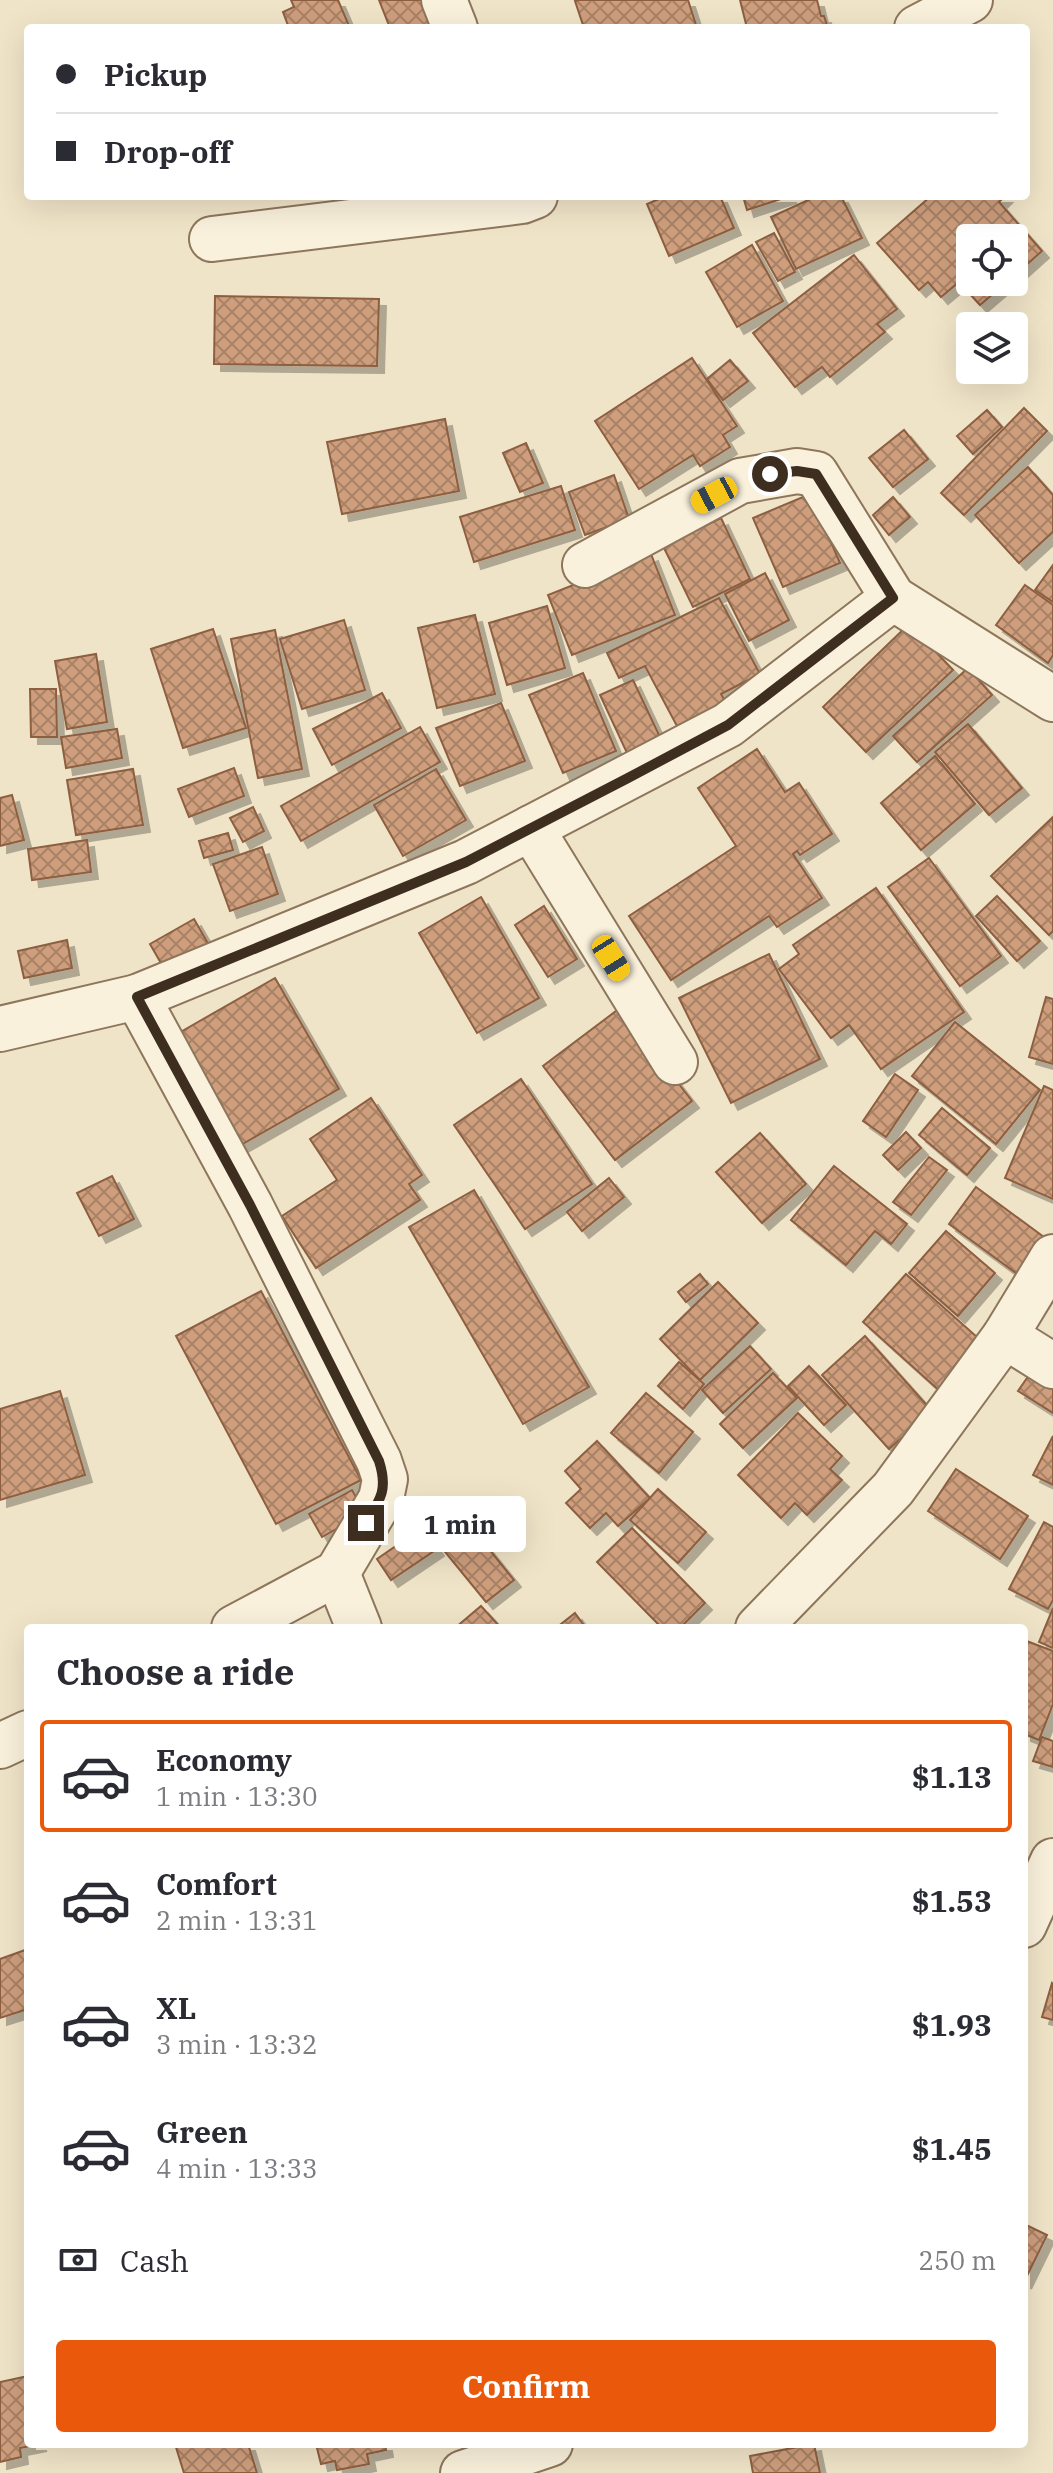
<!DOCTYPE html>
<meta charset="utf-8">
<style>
body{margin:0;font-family:"IBM Plex Serif",serif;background:#f2f2f3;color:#2b2b33;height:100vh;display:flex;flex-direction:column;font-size:30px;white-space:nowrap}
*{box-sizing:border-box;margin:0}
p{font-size:26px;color:#7c7c81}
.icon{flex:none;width:44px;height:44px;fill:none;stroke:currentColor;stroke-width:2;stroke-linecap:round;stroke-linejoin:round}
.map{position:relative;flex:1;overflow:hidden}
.details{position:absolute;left:24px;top:1624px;width:1004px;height:824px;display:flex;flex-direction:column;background:#fff;border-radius:8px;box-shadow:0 8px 32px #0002}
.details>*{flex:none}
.banner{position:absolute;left:24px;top:24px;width:1006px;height:176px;border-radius:8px;box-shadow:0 8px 32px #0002;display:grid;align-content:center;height:176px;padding:0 32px;background:#fff}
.buttons{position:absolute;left:956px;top:224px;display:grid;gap:16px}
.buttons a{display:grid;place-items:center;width:72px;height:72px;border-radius:8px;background:#fff;box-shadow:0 8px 32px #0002;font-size:40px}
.end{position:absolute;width:36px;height:36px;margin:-18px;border:10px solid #3d2e20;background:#fff;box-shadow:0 0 0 4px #fff}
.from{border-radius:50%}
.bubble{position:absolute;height:56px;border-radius:8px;background:#fff;box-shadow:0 8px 32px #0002;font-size:26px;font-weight:800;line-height:56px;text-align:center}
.car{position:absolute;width:24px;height:48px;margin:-24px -12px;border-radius:10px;box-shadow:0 0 6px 2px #0007;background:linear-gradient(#f5c518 24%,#345 0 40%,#f5c518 0 76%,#345 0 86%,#f5c518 0)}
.banner b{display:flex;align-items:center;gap:28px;height:76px;font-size:30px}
.banner b+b{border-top:2px solid #e1e1e2}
.banner i{width:20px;height:20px;background:#2b2b33}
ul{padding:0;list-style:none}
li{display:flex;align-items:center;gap:24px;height:112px;margin:0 16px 12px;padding:0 16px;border:4px solid transparent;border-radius:8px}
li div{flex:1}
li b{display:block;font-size:30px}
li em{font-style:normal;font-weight:800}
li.active{border-color:#ea580c}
li>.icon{width:72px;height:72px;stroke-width:1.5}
h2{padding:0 32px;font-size:36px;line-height:96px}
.pay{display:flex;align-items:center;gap:20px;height:88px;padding:0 32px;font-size:30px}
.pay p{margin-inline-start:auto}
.primary-button{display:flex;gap:16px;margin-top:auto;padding:16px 32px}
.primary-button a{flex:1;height:92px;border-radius:8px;background:#ea580c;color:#fff;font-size:32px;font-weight:800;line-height:92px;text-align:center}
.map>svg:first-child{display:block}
</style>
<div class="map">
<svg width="1053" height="2473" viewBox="0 0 1053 2473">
<defs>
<pattern id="building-cross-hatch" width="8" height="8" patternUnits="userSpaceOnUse" patternTransform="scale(2)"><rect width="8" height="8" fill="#cf9f7d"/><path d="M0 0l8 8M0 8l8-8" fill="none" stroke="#a98266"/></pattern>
<filter id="shadow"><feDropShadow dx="7" dy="7" stdDeviation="0" flood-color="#0004"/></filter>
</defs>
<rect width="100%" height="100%" fill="#f0e4c8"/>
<g fill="url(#building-cross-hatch)" stroke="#8d5f41" stroke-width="2" filter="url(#shadow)">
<polygon points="291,0 338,0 350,28 289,28 283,12 294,7"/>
<polygon points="379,0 430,0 433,28 390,28"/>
<polygon points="579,0 688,0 697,28 584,28 575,1"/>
<polygon points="740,0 817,0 821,16 824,16 828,28 747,28"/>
<polygon points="666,196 720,196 734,228 669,256 647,204"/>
<polygon points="743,196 790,196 747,210"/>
<polygon points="817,196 841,196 862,238 796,269 771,217"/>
<polygon points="931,196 1005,196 999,202 1042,251 1014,276 1014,238 970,238 970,282 1007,282 980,305 959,282 941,297 928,282 919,290 877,243"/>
<polygon points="774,233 795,272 778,281 756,242"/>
<polygon points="752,245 783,301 737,327 706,272"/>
<polygon points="854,255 897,309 877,324 885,332 830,377 822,367 795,387 753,333"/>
<polygon points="215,296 379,299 377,366 214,364"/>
<polygon points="692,358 737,426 723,435 730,447 700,466 693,455 639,489 595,421"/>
<polygon points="730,360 748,381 723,400 707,379"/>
<polygon points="1024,408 1047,431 964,515 941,493"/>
<polygon points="987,410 1002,427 973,454 957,436"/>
<polygon points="445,419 459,491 342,514 327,442"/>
<polygon points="904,430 928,459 893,487 869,458"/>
<polygon points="526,443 543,483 520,492 503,453"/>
<polygon points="1028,467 1053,495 1053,532 1019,563 975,515"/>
<polygon points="614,475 629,519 585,535 569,492"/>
<polygon points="561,486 575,530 474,562 460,517"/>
<polygon points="810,494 840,563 783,587 753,518"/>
<polygon points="893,497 910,517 889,535 873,515"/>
<polygon points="721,518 750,579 693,607 663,546"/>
<polygon points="651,554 675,615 572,655 548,595"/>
<polygon points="1053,565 1053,602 1035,590"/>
<polygon points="765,573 789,620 749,641 725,594"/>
<polygon points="1025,585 1053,605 1053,655 1048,663 996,625"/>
<polygon points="719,598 760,674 721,694 726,703 678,728 645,666 619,678 607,653"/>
<polygon points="547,606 565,668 507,685 489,623"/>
<polygon points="475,615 495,694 437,708 418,628"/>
<polygon points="344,620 365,690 302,709 280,639"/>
<polygon points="909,624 953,670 866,752 823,707"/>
<polygon points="213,629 246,728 183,748 151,649"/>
<polygon points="275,630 302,769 258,778 231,639"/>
<polygon points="96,654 107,722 67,729 55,661"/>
<polygon points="968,668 992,695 917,762 893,736"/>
<polygon points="583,673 616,751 563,773 529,695"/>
<polygon points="633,680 660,737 627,753 600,695"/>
<polygon points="30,689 56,689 57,737 31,737"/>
<polygon points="382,693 401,728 332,765 313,729"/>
<polygon points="501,703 525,761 460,786 436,728"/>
<polygon points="968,724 1022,788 989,815 935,752"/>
<polygon points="420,727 440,762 301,841 281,806"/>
<polygon points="117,729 122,758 66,768 61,737"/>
<polygon points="757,749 785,792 799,783 832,834 800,855 797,851 793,854 822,898 777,927 769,916 671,980 629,916 736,846 698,788"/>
<polygon points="935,756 975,804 921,850 881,803"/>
<polygon points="234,768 244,796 189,817 178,789"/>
<polygon points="133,769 143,825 76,835 67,780"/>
<polygon points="436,769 466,820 403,856 374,805"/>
<polygon points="12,795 24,840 0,846 0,798"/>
<polygon points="253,807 264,831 243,842 230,818"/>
<polygon points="1053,817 1053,931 1049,935 991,876"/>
<polygon points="228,833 233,850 204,858 199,841"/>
<polygon points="87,840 91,872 32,880 28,849"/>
<polygon points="262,847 278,894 230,911 213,864"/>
<polygon points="929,858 1001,956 960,986 888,887"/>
<polygon points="876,888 964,1012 881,1069 849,1025 831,1038 779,969 799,954 793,945"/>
<polygon points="997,896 1040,941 1017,961 976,916"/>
<polygon points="481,897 539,998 477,1033 419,933"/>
<polygon points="544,906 577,959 548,977 515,925"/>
<polygon points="194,919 210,947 166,972 150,944"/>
<polygon points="67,940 72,968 24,978 18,951"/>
<polygon points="769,954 820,1059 731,1103 679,998"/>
<polygon points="275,978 339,1089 234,1149 170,1038"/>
<polygon points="1046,997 1053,999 1053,1064 1029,1057"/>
<polygon points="620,1008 692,1101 615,1160 543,1066"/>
<polygon points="955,1022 1040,1090 996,1144 912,1076"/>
<polygon points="895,1074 918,1090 886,1137 863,1121"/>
<polygon points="521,1079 592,1184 525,1229 454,1125"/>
<polygon points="1044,1086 1053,1090 1053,1199 1005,1178"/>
<polygon points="371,1098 422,1175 409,1184 420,1200 316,1268 282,1216 337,1180 310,1139"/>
<polygon points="942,1108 990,1148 967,1175 919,1135"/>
<polygon points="906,1132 921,1148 898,1170 883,1155"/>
<polygon points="760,1133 806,1184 762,1223 716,1172"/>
<polygon points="929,1157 947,1170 911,1215 893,1202"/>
<polygon points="834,1166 907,1224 891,1244 875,1231 846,1265 791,1220"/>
<polygon points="112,1176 134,1219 99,1236 77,1193"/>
<polygon points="609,1178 624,1197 582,1231 567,1212"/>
<polygon points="976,1187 1052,1243 1024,1279 949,1224"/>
<polygon points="474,1190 589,1387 523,1424 409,1227"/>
<polygon points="946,1231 995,1273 958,1316 909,1273"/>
<polygon points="700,1274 708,1284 686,1302 678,1292"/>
<polygon points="906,1274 986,1345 942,1393 863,1322"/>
<polygon points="718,1282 758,1323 700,1380 660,1339"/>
<polygon points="261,1291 361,1480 276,1524 176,1336"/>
<polygon points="865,1336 932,1411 889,1449 822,1375"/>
<polygon points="750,1346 771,1369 723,1413 702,1390"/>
<polygon points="679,1362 704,1384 683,1409 658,1386"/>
<polygon points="1036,1365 1053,1376 1053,1413 1018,1391"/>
<polygon points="809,1366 846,1405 824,1425 788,1386"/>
<polygon points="773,1373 797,1398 743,1448 720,1424"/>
<polygon points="60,1391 85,1475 0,1500 0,1409"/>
<polygon points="646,1393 693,1432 659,1473 611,1433"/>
<polygon points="798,1413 842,1456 830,1469 842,1480 807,1515 795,1503 781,1518 738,1475"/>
<polygon points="1053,1436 1053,1485 1033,1475"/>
<polygon points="597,1441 650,1498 618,1526 606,1513 590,1528 566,1503 581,1489 565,1471"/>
<polygon points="956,1469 1028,1516 1000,1559 928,1511"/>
<polygon points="658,1489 706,1532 678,1563 630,1520"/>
<polygon points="352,1490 365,1513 322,1537 309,1514"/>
<polygon points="451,1502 514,1580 486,1602 423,1525"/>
<polygon points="1044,1522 1053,1527 1053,1600 1048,1609 1009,1589"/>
<polygon points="422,1528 437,1549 391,1580 377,1559"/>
<polygon points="632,1528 705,1603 680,1628 662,1628 597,1562"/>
<polygon points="481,1606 501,1628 455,1628"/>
<polygon points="1053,1608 1053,1648 1039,1642"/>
<polygon points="575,1613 586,1628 556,1628"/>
<polygon points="1024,1640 1053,1651 1053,1704 1039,1740 1024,1734"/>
<polygon points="1042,1737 1053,1741 1053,1767 1033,1761"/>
<polygon points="28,1949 28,2009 0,2018 0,1959"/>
<polygon points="1052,1983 1053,1984 1053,2020 1042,2017"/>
<polygon points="1024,2224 1047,2235 1024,2282"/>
<polygon points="28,2376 28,2444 40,2444 20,2448 21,2457 0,2462 0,2382"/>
<polygon points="175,2444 248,2444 257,2473 184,2473"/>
<polygon points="316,2444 385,2444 386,2450 367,2454 369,2464 337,2470 335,2461 321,2464"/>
<polygon points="814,2444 820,2473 753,2473 750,2456"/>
</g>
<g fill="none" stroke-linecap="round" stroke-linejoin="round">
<defs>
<g id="minor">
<polyline points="444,0 455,28"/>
<polyline points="917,28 970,0"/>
<polyline points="212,239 522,201 535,196"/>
<polyline points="585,565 740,481 797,471 816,474 893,598 1053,699"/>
<polyline points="531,828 675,1062"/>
<polyline points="137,997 250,1205 379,1461 385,1479 381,1499 337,1573 234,1628"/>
<polyline points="0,1029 137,997 466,862 728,725 893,598"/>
<polyline points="1005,1336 1053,1366"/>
<polyline points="337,1573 359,1628"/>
<polyline points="758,1628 893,1489 1005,1336 1053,1257"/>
<polyline points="0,1746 28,1733"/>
<polyline points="1024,1925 1053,1861"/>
<polyline points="463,2473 550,2444"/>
</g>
</defs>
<use href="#minor" stroke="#8d765c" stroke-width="48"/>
<use href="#minor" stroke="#faf1dc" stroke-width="44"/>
</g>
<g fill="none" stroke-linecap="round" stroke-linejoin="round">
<path stroke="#3d2e20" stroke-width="10" d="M366 1523C381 1499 388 1489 379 1461L250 1205 137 997 466 862 628 778 728 725 893 598 816 474 797 471 770 474"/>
</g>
</svg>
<div class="buttons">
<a><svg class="icon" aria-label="locate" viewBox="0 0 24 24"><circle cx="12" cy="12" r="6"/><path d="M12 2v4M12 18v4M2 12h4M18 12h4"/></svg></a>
<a><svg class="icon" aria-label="layers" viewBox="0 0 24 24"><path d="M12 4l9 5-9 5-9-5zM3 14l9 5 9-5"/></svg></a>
</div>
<i class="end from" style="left:770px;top:474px"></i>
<i class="end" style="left:366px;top:1523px"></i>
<div class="bubble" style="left:394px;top:1496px;width:132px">1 min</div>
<i class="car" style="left:714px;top:495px;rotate:242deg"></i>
<i class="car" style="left:611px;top:958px;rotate:148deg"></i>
<div class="banner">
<b><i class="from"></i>Pickup</b>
<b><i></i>Drop-off</b>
</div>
<section class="details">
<h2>Choose a ride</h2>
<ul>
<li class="active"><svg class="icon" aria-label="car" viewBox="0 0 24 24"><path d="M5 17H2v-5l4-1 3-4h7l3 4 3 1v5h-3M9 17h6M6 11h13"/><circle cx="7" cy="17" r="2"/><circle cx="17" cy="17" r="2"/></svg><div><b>Economy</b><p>1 min · 13:30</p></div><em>$1.13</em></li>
<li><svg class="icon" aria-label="car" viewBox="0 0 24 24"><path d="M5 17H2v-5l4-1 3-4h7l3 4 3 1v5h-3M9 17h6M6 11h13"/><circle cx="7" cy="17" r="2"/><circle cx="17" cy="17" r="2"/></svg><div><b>Comfort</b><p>2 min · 13:31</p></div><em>$1.53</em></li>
<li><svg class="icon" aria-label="car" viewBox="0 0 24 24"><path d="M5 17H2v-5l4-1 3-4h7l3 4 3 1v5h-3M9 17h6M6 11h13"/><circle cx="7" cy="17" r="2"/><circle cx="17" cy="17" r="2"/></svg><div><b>XL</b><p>3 min · 13:32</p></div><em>$1.93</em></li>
<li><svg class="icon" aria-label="car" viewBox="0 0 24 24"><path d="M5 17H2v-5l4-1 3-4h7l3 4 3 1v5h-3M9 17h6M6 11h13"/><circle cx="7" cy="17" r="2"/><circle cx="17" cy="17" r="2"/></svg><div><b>Green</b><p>4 min · 13:33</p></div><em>$1.45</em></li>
</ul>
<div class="pay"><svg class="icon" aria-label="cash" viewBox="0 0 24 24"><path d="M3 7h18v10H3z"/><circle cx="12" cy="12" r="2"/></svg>Cash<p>250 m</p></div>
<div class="primary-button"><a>Confirm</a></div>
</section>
</div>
